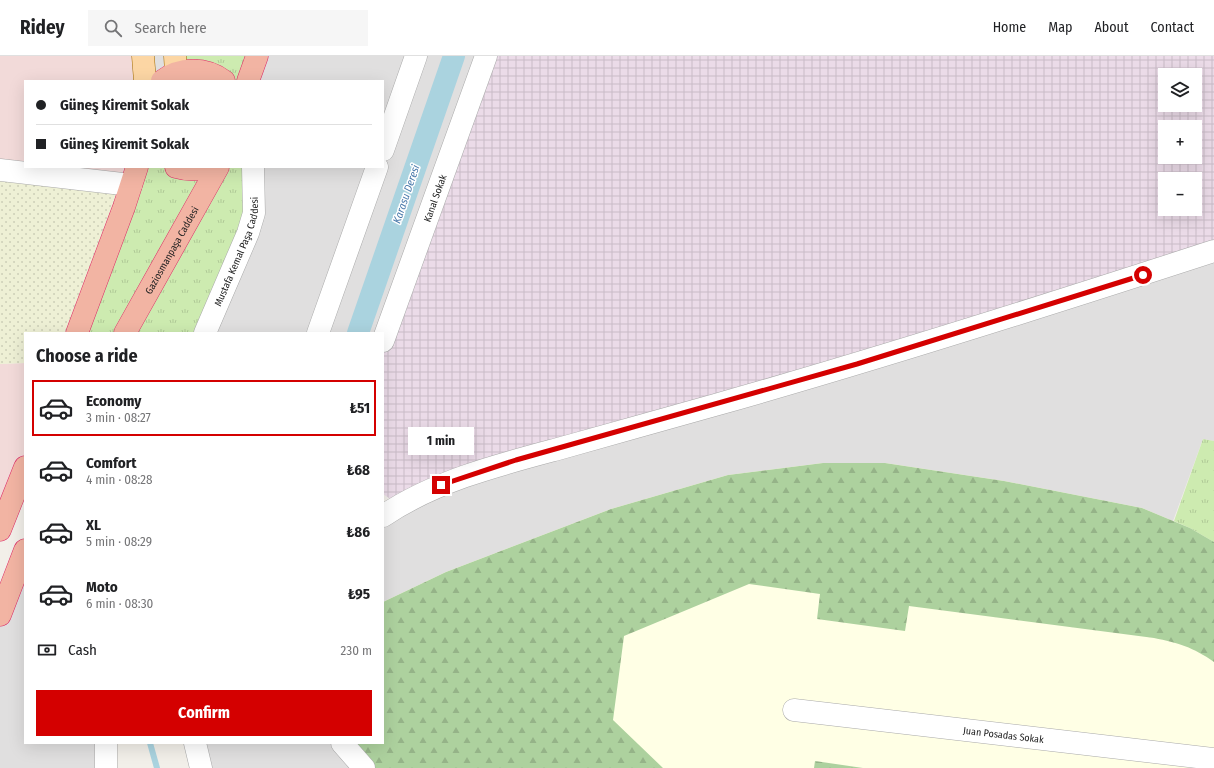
<!DOCTYPE html>
<meta charset="utf-8">
<style>
body{margin:0;font-family:"Fira Sans Condensed",sans-serif;background:#f6f6f6;color:#202124;height:100vh;display:flex;flex-direction:column;font-size:15px;white-space:nowrap}
*{box-sizing:border-box;margin:0}
p{font-size:13px;color:#757577}
.icon{flex:none;width:22px;height:22px;fill:none;stroke:currentColor;stroke-width:2;stroke-linecap:round;stroke-linejoin:round}
.map{position:relative;flex:1;overflow:hidden}
.sheet{position:absolute;left:24px;top:276px;width:360px;height:412px;display:flex;flex-direction:column;background:#fff;border-radius:0px;box-shadow:0 4px 16px #0002}
.sheet>*{flex:none}
.hud{position:absolute;left:24px;top:24px;width:360px;height:88px;border-radius:0px;box-shadow:0 4px 16px #0002;display:grid;align-content:center;height:88px;padding:0 12px;background:#fff}
.buttons{position:absolute;left:1158px;top:12px;display:grid;gap:8px}
.buttons a{display:grid;place-items:center;width:44px;height:44px;border-radius:0px;background:#fff;box-shadow:0 4px 16px #0002;font-size:20px}
.end{position:absolute;width:18px;height:18px;margin:-9px;border:5px solid #d40000;background:#fff;box-shadow:0 0 0 2px #fff}
.from{border-radius:50%}
.bubble{position:absolute;height:28px;border-radius:0px;background:#fff;box-shadow:0 4px 16px #0002;font-size:13px;font-weight:700;line-height:28px;text-align:center}
.hud b{display:flex;align-items:center;gap:14px;height:38px;font-size:15px}
.hud b+b{border-top:1px solid #e0e0e0}
.hud i{width:10px;height:10px;background:#202124}
ul{padding:0;list-style:none}
li{display:flex;align-items:center;gap:12px;height:56px;margin:0 8px 6px;padding:0 4px;border:2px solid transparent;border-radius:0px}
li div{flex:1}
li b{display:block;font-size:15px}
li em{font-style:normal;font-weight:700}
li.current{border-color:#d40000}
li>.icon{width:36px;height:36px;stroke-width:1.5}
h2{padding:0 12px;font-size:18px;line-height:48px}
.pay{display:flex;align-items:center;gap:10px;height:44px;padding:0 12px;font-size:15px}
.pay p{margin-inline-start:auto}
.primary-button{display:flex;gap:8px;margin-top:auto;padding:8px 12px}
.primary-button a{flex:1;height:46px;border-radius:0px;background:#d40000;color:#fff;font-size:16px;font-weight:700;line-height:46px;text-align:center}
header{display:flex;align-items:center;gap:24px;box-sizing:border-box;height:56px;padding:0 20px;background:#fff;border-bottom:1px solid #e0e0e0}
header strong{font-size:19px}
nav{display:flex;gap:22px;margin-inline-start:auto;font-size:14px}
.search{width:280px;height:36px;background:#f6f6f6;display:flex;align-items:center;gap:10px;box-sizing:border-box;padding:0 14px;border-radius:0px;color:#757577;font-size:15px}
.map>svg:first-child{display:block}
</style>
<header>
<strong>Ridey</strong>
<div class="search"><svg class="icon" aria-label="search" viewBox="0 0 24 24"><circle cx="10" cy="10" r="6"/><path d="M15 15l6 6"/></svg>Search here</div>
<nav><a>Home</a><a>Map</a><a>About</a><a>Contact</a></nav>
</header>
<div class="map">
<svg width="1214" height="712" viewBox="0 0 1214 712">
<defs>
<pattern id="industrial-grid" width="8" height="8" patternUnits="userSpaceOnUse"><rect width="8" height="8" fill="#ebdbe8"/><path d="M0 4h8M4 0v8" fill="none" stroke="#c9bcc7"/></pattern>
<pattern id="farmland-dots" width="8" height="8" patternUnits="userSpaceOnUse"><rect width="8" height="8" fill="#eef0d5"/><path d="M2 2h.1M6 6h.1" fill="none" stroke="#ccceb7" stroke-width="1.8" stroke-linecap="round"/></pattern>
<pattern id="grass-tufts" width="24" height="20" patternUnits="userSpaceOnUse"><rect width="24" height="20" fill="#cdebb0"/><path d="M3 7l-1-3M5 7V3M7 7l1-3M15 17l-1-3M17 17v-4M19 17l1-3" fill="none" stroke="#b0c997"/></pattern>
<pattern id="forest-firs" width="22" height="20" patternUnits="userSpaceOnUse"><rect width="22" height="20" fill="#add19e"/><path d="M5 1l3.5 6h-7zM16 11l3.5 6h-7z" fill="#95b388"/></pattern>
</defs>
<rect width="100%" height="100%" fill="#f2efe9"/>
<g fill="#e0dfdf">
<polygon points="0,0 486,0 383,277 205,277 253,111 383,111 383,25 25,25 0,114"/>
<polygon points="1214,195 1214,385 1203,383 1173,465 1142,452 1004,425 885,407 823,407 728,419 611,453 446,516 383,546 383,460 399,449"/>
<polygon points="25,515 25,687 106,687 106,712 0,712 0,559"/>
<polygon points="203,687 342,687 364,712 201,712"/>
</g>
<g fill="#f2dad9">
<polygon points="0,0 143,0 145,25 25,25 25,111 137,111 131,129 0,114"/>
<polygon points="25,307 25,411 0,474 0,308"/>
</g>
<path fill="url(#industrial-grid)" fill-rule="evenodd" d="M486 0H1214V195L399 449 383 438V285ZM1165 19H1195V49H1165ZM1165 71H1195V101H1165ZM1165 123H1195V153H1165Z"/>
<polygon fill="#ffffe5" points="823,407 885,407 1004,425 1142,452 1190,472 1214,486 1214,712 364,712 383,687 383,546 446,516 611,453 728,419"/>
<polygon fill="url(#farmland-dots)" points="0,114 131,129 77,277 25,277 25,307 0,308"/>
<g fill="url(#grass-tufts)">
<polygon points="175,0 257,0 248,25 162,25"/>
<polygon points="137,111 253,111 254,157 205,277 77,277"/>
<polygon points="1203,383 1214,385 1214,486 1190,472 1174,465"/>
</g>
<g fill="url(#forest-firs)">
<path d="M823 407H885L1004 425 1142 452 1190 472 1214 486V606C1193 591 1178 587 1154 582L909 550 905 575 817 563 820 538 749 528 624 580 613 664 663 712H364L342 687H383V546L446 516 611 453 728 419Z"/>
<polygon points="815,705 863,712 814,712"/>
</g>
<g fill="none" stroke-linecap="round" stroke-linejoin="round">
<polyline stroke="#aad3df" stroke-width="6" points="150,687 157,712"/>
<polyline stroke="#aad3df" stroke-width="22" points="358,277 454,0"/>
<defs>
<g id="minor">
<polyline points="383,94 416,0"/>
<polyline points="0,114 131,129"/>
<polyline points="318,277 377,111"/>
<path id="s1" d="M383 285 486 0"/>
<path d="M383 460C435 425 498 409 558 393 610 378 663 364 715 349 882 302 1048 249 1214 195"/>
<path id="s2" d="M794 654 1214 703"/>
<polyline points="195,687 201,712"/>
<polyline points="106,712 106,687"/>
</g>
<g id="tertiary">
<path id="s3" d="M205 277 248 177 254 157 253 111"/>
<polyline points="342,687 364,712"/>
</g>
<g id="primary">
<polyline points="143,0 145,25"/>
<polyline points="175,0 176,17"/>
</g>
<g id="trunk">
<path d="M162 25C180 11 206 11 224 25"/>
<polyline points="248,25 257,0"/>
<path d="M176 111C189 115 199 114 211 111"/>
<polyline points="77,277 124,151 137,111"/>
<path id="s4" d="M125 277 218 111"/>
<polyline points="0,474 25,411"/>
<polyline points="0,559 25,494"/>
</g>
</defs>
<use href="#minor" stroke="#a9a9a9" stroke-width="23"/>
<use href="#tertiary" stroke="#a9a9a9" stroke-width="23"/>
<use href="#primary" stroke="#a06b00" stroke-width="23"/>
<use href="#trunk" stroke="#dc2a67" stroke-width="23"/>
<use href="#minor" stroke="#fff" stroke-width="22"/>
<use href="#tertiary" stroke="#fff" stroke-width="22"/>
<use href="#primary" stroke="#fcd6a4" stroke-width="22"/>
<use href="#trunk" stroke="#f2b4a3" stroke-width="22"/>
</g>
<g fill="none" stroke-linecap="round" stroke-linejoin="round">
<polyline stroke="#d40000" stroke-width="5" points="441,429 516,404 857,308 1143,219"/>
</g>
<g text-anchor="middle" stroke-width="3" stroke-linejoin="round" paint-order="stroke">
<g font-size="10" fill="#222" stroke="#fff">
<text dy="4" stroke="none"><textPath href="#s1" startOffset="152">Kanal Sokak</textPath></text>
<text dy="4" stroke="none"><textPath href="#s4" startOffset="95">Gaziosmanpaşa Caddesi</textPath></text>
<text dy="4" stroke="none"><textPath href="#s3" startOffset="88">Mustafa Kemal Paşa Caddesi</textPath></text>
<text dy="4" stroke="none"><textPath href="#s2" startOffset="211">Juan Posadas Sokak</textPath></text>
</g>
<g font-size="11" font-style="italic" fill="#4a7aab" stroke="#fff">
<text transform="translate(406 138) rotate(-71)" y="4">Karasu Deresi</text>
</g>
</g>
</svg>
<div class="buttons">
<a><svg class="icon" aria-label="layers" viewBox="0 0 24 24"><path d="M12 4l9 5-9 5-9-5zM3 14l9 5 9-5"/></svg></a>
<a>+</a>
<a>−</a>
</div>
<i class="end from" style="left:1143px;top:219px"></i>
<i class="end" style="left:441px;top:429px"></i>
<div class="bubble" style="left:408px;top:371px;width:66px">1 min</div>
<div class="hud">
<b><i class="from"></i>Güneş Kiremit Sokak</b>
<b><i></i>Güneş Kiremit Sokak</b>
</div>
<section class="sheet">
<h2>Choose a ride</h2>
<ul>
<li class="current"><svg class="icon" aria-label="car" viewBox="0 0 24 24"><path d="M5 17H2v-5l4-1 3-4h7l3 4 3 1v5h-3M9 17h6M6 11h13"/><circle cx="7" cy="17" r="2"/><circle cx="17" cy="17" r="2"/></svg><div><b>Economy</b><p>3 min · 08:27</p></div><em>₺51</em></li>
<li><svg class="icon" aria-label="car" viewBox="0 0 24 24"><path d="M5 17H2v-5l4-1 3-4h7l3 4 3 1v5h-3M9 17h6M6 11h13"/><circle cx="7" cy="17" r="2"/><circle cx="17" cy="17" r="2"/></svg><div><b>Comfort</b><p>4 min · 08:28</p></div><em>₺68</em></li>
<li><svg class="icon" aria-label="car" viewBox="0 0 24 24"><path d="M5 17H2v-5l4-1 3-4h7l3 4 3 1v5h-3M9 17h6M6 11h13"/><circle cx="7" cy="17" r="2"/><circle cx="17" cy="17" r="2"/></svg><div><b>XL</b><p>5 min · 08:29</p></div><em>₺86</em></li>
<li><svg class="icon" aria-label="car" viewBox="0 0 24 24"><path d="M5 17H2v-5l4-1 3-4h7l3 4 3 1v5h-3M9 17h6M6 11h13"/><circle cx="7" cy="17" r="2"/><circle cx="17" cy="17" r="2"/></svg><div><b>Moto</b><p>6 min · 08:30</p></div><em>₺95</em></li>
</ul>
<div class="pay"><svg class="icon" aria-label="cash" viewBox="0 0 24 24"><path d="M3 7h18v10H3z"/><circle cx="12" cy="12" r="2"/></svg>Cash<p>230 m</p></div>
<div class="primary-button"><a>Confirm</a></div>
</section>
</div>
